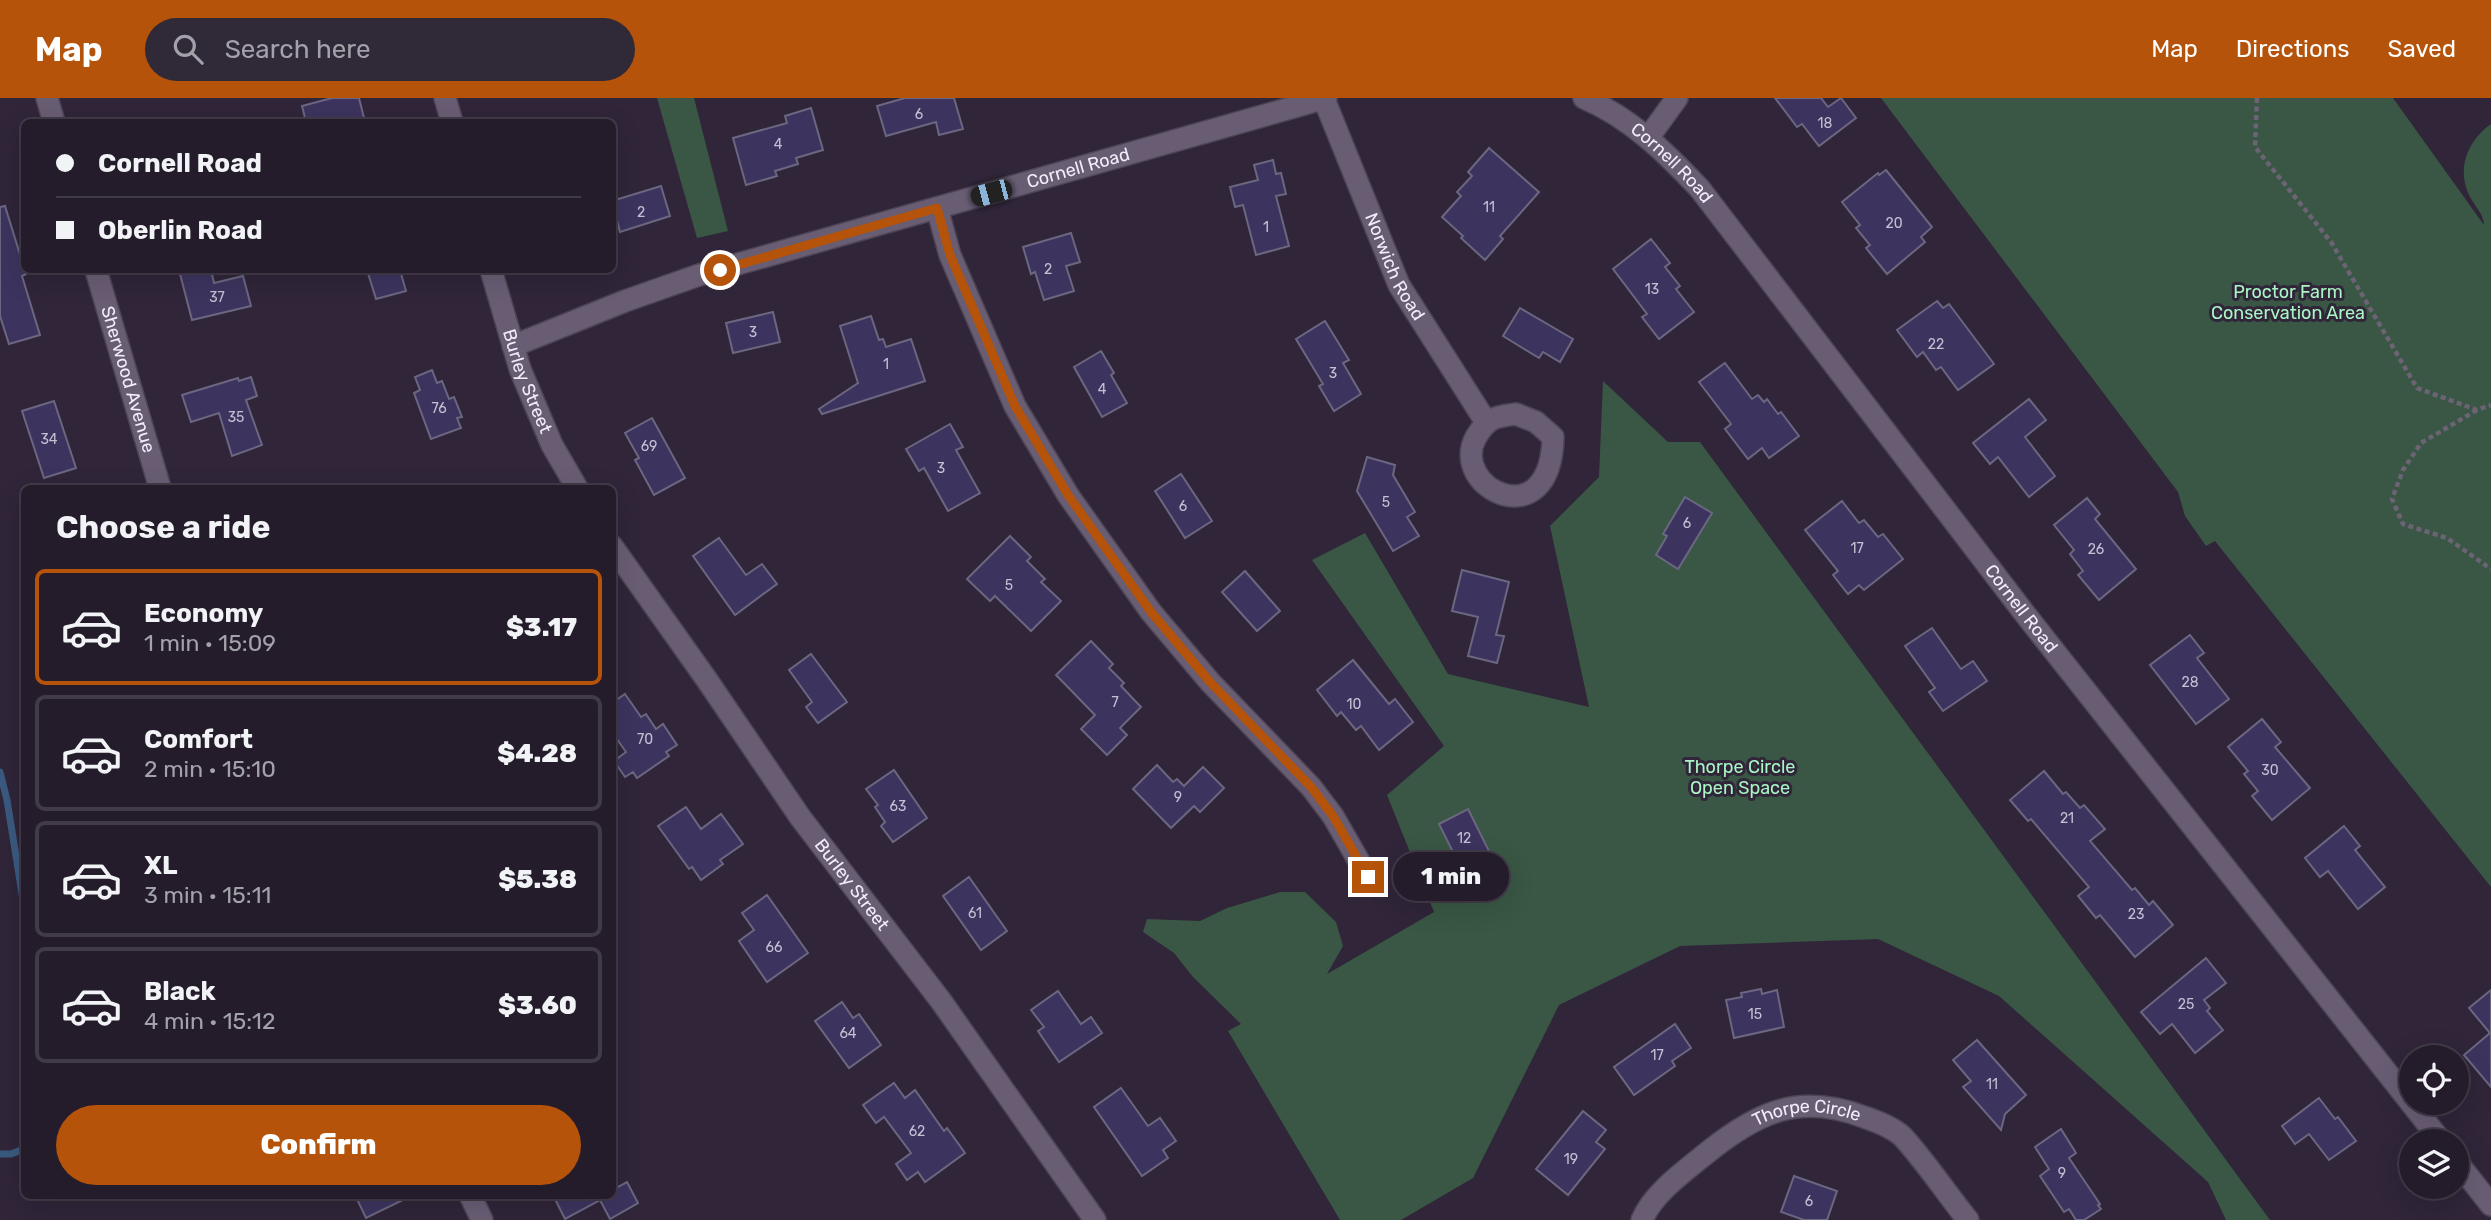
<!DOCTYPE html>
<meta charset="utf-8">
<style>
body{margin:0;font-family:Rubik,sans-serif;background:#302937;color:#f1f3f6;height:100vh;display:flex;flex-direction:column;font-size:26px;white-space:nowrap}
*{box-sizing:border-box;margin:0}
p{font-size:23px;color:#a3a1a9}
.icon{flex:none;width:38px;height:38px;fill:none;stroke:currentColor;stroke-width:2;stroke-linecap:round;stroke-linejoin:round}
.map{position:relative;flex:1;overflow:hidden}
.panel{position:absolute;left:21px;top:387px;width:595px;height:714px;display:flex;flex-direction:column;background:#241c2b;border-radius:10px;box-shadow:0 7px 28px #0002,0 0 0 2px #413a47}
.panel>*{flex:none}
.top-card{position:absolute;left:21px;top:21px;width:595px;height:154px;border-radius:10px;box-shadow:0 7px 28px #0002,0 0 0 2px #413a47;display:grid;align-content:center;height:154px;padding:0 35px;background:#241c2b}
.tools{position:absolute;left:2399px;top:947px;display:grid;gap:14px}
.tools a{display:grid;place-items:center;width:70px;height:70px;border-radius:50%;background:#241c2b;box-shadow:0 7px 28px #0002,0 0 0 2px #413a47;font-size:35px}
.end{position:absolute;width:32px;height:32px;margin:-16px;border:9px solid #b45309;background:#fff;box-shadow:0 0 0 4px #fff}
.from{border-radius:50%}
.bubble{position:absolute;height:49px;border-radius:24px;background:#241c2b;box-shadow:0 7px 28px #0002,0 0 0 2px #413a47;font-size:23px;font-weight:800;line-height:49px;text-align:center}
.car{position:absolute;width:21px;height:42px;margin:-21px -10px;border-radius:9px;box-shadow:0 0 5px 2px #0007;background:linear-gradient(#222 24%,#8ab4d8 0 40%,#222 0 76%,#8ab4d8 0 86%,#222 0)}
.top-card b{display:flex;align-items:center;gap:24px;height:66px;font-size:26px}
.top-card b+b{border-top:2px solid #413a47}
.top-card i{width:18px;height:18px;background:#f1f3f6}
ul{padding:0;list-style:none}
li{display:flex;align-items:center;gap:21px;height:116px;margin:0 14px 10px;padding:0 21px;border:4px solid #413a47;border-radius:10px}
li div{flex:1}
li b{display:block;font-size:26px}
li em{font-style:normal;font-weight:800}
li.active{border-color:#b45309}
li>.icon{width:63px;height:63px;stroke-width:1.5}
h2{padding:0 35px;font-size:32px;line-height:84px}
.button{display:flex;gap:14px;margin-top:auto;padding:14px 35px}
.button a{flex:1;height:80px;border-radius:42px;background:#b45309;color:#fff;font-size:28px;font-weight:800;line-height:80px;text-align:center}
header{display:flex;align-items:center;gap:42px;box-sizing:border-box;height:98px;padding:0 35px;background:#b45309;color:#fff}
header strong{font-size:33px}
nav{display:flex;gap:38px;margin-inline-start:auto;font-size:24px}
.search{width:490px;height:63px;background:#302937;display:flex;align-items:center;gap:18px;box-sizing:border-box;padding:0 24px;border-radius:38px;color:#a3a1a9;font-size:26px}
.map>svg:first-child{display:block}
</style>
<header>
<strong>Map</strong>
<div class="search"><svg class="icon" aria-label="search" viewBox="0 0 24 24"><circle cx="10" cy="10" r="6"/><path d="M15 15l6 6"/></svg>Search here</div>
<nav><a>Map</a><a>Directions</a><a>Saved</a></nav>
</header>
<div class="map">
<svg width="2491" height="1122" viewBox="0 0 2491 1122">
<rect width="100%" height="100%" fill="#302539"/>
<g fill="#395744">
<polygon points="657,0 694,0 728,133 697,140"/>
<path d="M1881 0H2393L2484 127C2483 115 2476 110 2470 99 2456 72 2467 43 2491 26V789L2215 443 2206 448 2185 418 2178 394Z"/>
<polygon points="1603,283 1668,344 1700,344 2270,1122 2226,1122 2208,1084 1999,898 1878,841 1680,848 1559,907 1473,1080 1401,1122 1340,1122 1228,933 1241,926 1193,879 1174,855 1143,834 1147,821 1200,823 1227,810 1280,794 1305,794 1336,824 1343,848 1327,876 1434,814 1387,697 1444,648 1312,462 1365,435 1448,576 1589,609 1550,428 1599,379"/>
</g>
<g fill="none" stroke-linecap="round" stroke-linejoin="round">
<g stroke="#3a5a7f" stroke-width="7">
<polyline points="0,674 7,702 24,808"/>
<polyline points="0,1056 11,1056 24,1051"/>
</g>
</g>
<g fill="#3c345e" stroke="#6b6780" stroke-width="2">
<polygon points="332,0 359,0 365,24 306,24 302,8"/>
<polygon points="905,0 954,0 963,31 939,37 936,24 886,38 877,8"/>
<polygon points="1775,0 1821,0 1828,9 1841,0 1856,20 1819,48 1802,26 1797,29"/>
<polygon points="811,10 823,52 796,60 798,66 775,73 777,78 746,87 733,40 787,25 785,18"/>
<polygon points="1489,50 1539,94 1500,138 1503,141 1485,162 1461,140 1463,138 1442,119 1461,98 1457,94 1472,78 1468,74"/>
<polygon points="1273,62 1276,76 1281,75 1286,96 1276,98 1289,148 1256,157 1243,107 1235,109 1230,89 1258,82 1254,67"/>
<polygon points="1886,72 1932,129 1921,139 1925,144 1887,176 1866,150 1870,147 1856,130 1860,127 1842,104 1878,75 1879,77"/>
<polygon points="661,88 670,118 620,134 612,103"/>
<polygon points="5,108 26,176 22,178 40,237 9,246 0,218 0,109"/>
<polygon points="1071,135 1080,164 1066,168 1074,193 1044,202 1035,174 1031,176 1023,149"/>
<polygon points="1651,141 1670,165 1665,169 1680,188 1676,191 1694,214 1659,241 1642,219 1647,216 1613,171"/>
<polygon points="179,172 211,172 214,185 243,178 251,208 192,222"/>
<polygon points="367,172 400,172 406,193 376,201"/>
<polygon points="1937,203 1943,210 1949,206 1994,266 1958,292 1941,269 1936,272 1923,254 1917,259 1897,232"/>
<polygon points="1520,210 1573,241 1560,264 1543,254 1539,260 1503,238"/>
<polygon points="773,214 780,244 733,255 726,225"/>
<polygon points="871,218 879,242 883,241 886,249 911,241 925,283 822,316 819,311 858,285 840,228"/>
<polygon points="1325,223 1349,262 1343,265 1361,296 1334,313 1319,288 1323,286 1296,241"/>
<polygon points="1101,253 1114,275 1111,277 1127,305 1102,319 1074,269"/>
<polygon points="1725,265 1752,301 1758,297 1764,304 1767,301 1778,316 1781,314 1799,338 1769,360 1762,350 1748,361 1725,331 1731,326 1699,284"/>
<polygon points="432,272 437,285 442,283 449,301 454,299 462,319 457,320 461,330 431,341 414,295 420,292 415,279"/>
<polygon points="251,279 257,298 246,302 262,347 232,358 219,315 191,324 182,297 238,280 239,283"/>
<polygon points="2029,301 2046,322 2025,339 2055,378 2029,399 1998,359 1990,366 1973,345"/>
<polygon points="54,303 76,370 44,380 22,313"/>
<polygon points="652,320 685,380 654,397 635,362 639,360 625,335"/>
<polygon points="950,326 963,349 956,352 980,395 948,413 924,370 919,373 906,351"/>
<polygon points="1367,359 1395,367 1393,377 1415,414 1407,419 1419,438 1393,453 1357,393"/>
<polygon points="1181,376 1212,423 1185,440 1155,393"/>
<polygon points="1685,399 1712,415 1678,471 1656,457 1667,438 1663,436"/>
<polygon points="2087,400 2100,416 2095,421 2136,471 2099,502 2078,477 2083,473 2070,456 2074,452 2054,427"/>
<polygon points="1842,403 1859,425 1864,422 1878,439 1883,436 1903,461 1864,492 1859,487 1848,496 1833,477 1838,473 1805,432"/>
<polygon points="1010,438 1031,459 1027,463 1045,481 1041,484 1061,503 1031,533 995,498 990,503 967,481"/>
<polygon points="719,440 746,477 762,466 777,486 735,517 693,458"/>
<polygon points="1462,472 1509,484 1496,537 1504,538 1497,565 1468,558 1478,519 1452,513"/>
<polygon points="1245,473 1280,513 1257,533 1222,494"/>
<polygon points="1932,530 1961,571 1973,563 1987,583 1943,613 1929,594 1935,590 1905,548"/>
<polygon points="2190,537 2204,555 2197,560 2229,601 2196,626 2150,567"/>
<polygon points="1091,543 1113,566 1109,570 1124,585 1121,588 1141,609 1120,630 1127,637 1107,657 1081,631 1095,617 1056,577"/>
<polygon points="811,556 847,604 818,625 806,609 812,604 789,572"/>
<polygon points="1353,562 1389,606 1395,601 1413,624 1379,652 1361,628 1356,632 1341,614 1337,618 1317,592"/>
<polygon points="625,596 641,619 646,616 656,631 663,626 677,647 666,654 669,658 637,680 633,674 625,679 614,663 626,654 612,634 612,605"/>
<polygon points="2262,621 2281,644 2275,649 2310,690 2272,722 2252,698 2258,693 2244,676 2248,673 2228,649"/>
<polygon points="1157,667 1173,684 1177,681 1184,688 1203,669 1224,690 1200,714 1194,708 1171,730 1133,691"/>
<polygon points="894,672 927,720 893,744 881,728 885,724 875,709 878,707 866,691"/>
<polygon points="2044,673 2063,696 2066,694 2080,710 2084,707 2105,731 2090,743 2132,792 2135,790 2149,807 2153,803 2173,827 2135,859 2100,817 2096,820 2078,798 2089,789 2031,721 2028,723 2010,702"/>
<polygon points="686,709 701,731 721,716 743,746 720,762 723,766 701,782 692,769 689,771 658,728"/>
<polygon points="1468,711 1489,753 1460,768 1439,726"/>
<polygon points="2344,728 2360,748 2355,752 2385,789 2358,811 2328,773 2320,779 2305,760"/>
<polygon points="969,779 1007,833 981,852 943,798"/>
<polygon points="767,797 808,855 767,884 739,843 754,832 742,815"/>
<polygon points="2206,860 2226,885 2204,902 2210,910 2207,913 2223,932 2195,955 2172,926 2160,936 2141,914"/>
<polygon points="1761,891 1762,896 1777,892 1784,929 1734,940 1726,902 1742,899 1741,895"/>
<polygon points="2491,892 2491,989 2464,957 2490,935 2469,910"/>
<polygon points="1058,893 1081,926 1091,919 1102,935 1059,964 1038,933 1044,929 1031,912"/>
<polygon points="842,904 853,920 859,916 881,947 849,970 815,923"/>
<polygon points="1675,926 1691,950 1672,963 1675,968 1634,997 1614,969"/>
<polygon points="1977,942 2026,997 2005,1016 2001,1032 1963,989 1971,983 1953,962"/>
<polygon points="894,985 905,1000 915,992 944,1033 947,1030 965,1055 925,1084 918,1074 907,1082 896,1066 911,1055 884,1019 876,1025 863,1007"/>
<polygon points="1121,990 1148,1028 1160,1020 1176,1043 1163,1052 1168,1060 1142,1078 1094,1009"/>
<polygon points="2319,1000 2335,1021 2338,1019 2356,1043 2329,1062 2309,1036 2295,1046 2282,1028"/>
<polygon points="1583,1013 1606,1032 1596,1044 1605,1051 1568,1097 1536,1071"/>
<polygon points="2061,1031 2076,1055 2069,1060 2100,1106 2098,1107 2101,1111 2084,1122 2076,1122 2069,1111 2064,1114 2040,1078 2049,1071 2035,1049"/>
<polygon points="1794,1078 1837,1093 1827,1122 1804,1122 1781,1114"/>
<polygon points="627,1084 638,1105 610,1121 600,1102 565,1121 553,1097 612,1097 612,1092"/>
<polygon points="355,1097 413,1097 366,1120"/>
</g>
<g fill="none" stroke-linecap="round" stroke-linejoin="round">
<defs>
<g id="street">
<polyline points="47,0 54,24"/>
<path id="s1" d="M1584 0C1631 20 1666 55 1700 91L2025 516 2441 1043"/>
<path id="s2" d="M1324 1 1399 187 1486 324"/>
<polyline points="1648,40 1677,0"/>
<polyline points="937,110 950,157 1015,308 1068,397 1151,514 1210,584 1311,689 1333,718 1368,779"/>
<path id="s3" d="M96 172 160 390"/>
<path id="s4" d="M513 248 625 203 699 177 1326 0"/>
<path d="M1516 316 1536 324 1553 339C1551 442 1448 389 1476 339 1488 319 1495 319 1516 316Z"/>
<polyline points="2457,1064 2491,1107"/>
<polyline points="470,1097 482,1122"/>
<path id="s5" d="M1642 1122C1653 1095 1686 1072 1708 1054 1759 1013 1800 995 1864 1019 1876 1023 1893 1030 1902 1038 1926 1064 1946 1095 1968 1122"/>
</g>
<g id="secondary">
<polyline points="445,0 452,24"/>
<path id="s6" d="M491 172 520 271 552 347 577 390"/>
<path id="s7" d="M612 448 707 582 800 719 941 903 1095 1122"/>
</g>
</defs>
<use href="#street" stroke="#4d4454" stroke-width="24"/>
<use href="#secondary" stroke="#4d4454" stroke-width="24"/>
<g stroke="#6c6375" stroke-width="4.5" stroke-dasharray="5 3.5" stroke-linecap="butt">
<polyline points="2257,0 2255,49 2331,144 2417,290 2477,312 2491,307"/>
<polyline points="2477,312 2421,345 2403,372 2392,401 2403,426 2447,440 2491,471"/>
</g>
<use href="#street" stroke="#695d74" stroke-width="21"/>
<use href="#secondary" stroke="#695d74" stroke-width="21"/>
</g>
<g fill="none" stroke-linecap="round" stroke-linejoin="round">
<polyline stroke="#b45309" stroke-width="9" points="720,172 937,110 950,157 1015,308 1068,397 1151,514 1210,584 1311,689 1333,718 1368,779"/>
</g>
<g text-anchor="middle" stroke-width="6" stroke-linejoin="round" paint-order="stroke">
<g font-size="14" fill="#c5bfd3">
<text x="919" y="21">6</text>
<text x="1825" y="30">18</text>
<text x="778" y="51">4</text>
<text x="1489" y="114">11</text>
<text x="641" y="119">2</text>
<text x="1894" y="130">20</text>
<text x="1266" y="134">1</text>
<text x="1048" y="176">2</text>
<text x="1652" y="196">13</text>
<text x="217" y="204">37</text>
<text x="753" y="239">3</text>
<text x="1936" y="251">22</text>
<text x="886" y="271">1</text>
<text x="1333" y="280">3</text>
<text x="1102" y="296">4</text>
<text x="439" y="315">76</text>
<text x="236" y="324">35</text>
<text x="49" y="346">34</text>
<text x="649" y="353">69</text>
<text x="941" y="375">3</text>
<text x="1386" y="409">5</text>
<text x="1183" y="413">6</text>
<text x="1687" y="430">6</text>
<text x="1857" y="455">17</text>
<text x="2096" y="456">26</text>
<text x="1009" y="492">5</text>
<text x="2190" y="589">28</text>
<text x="1115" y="609">7</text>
<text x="1354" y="611">10</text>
<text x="645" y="646">70</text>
<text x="2270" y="677">30</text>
<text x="1178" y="704">9</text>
<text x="898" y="713">63</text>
<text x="2067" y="725">21</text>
<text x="1464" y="745">12</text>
<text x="975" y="820">61</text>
<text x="2136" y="821">23</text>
<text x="774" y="854">66</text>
<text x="2186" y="911">25</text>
<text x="1755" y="921">15</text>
<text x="848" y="940">64</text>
<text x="1657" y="962">17</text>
<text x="1992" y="991">11</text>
<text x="917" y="1038">62</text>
<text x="1571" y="1066">19</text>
<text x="2062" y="1080">9</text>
<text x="1809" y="1108">6</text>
</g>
<g font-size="18" fill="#f3edfa" stroke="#302539">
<text dy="6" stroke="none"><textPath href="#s1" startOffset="110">Cornell Road</textPath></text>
<text dy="6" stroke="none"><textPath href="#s4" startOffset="593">Cornell Road</textPath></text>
<text dy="6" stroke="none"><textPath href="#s2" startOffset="182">Norwich Road</textPath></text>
<text dy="6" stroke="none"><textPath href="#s3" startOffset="114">Sherwood Avenue</textPath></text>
<text dy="6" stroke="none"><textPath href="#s6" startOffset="117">Burley Street</textPath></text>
<text dy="6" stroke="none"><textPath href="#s1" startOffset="677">Cornell Road</textPath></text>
<text dy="6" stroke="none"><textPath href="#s7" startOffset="415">Burley Street</textPath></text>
<text dy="6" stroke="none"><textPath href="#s5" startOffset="206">Thorpe Circle</textPath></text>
</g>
<g font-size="18" fill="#a9f5c3" stroke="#302539">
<text x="2288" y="200">Proctor Farm<tspan x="2288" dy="21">Conservation Area</tspan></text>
<text x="1740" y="675">Thorpe Circle<tspan x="1740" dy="21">Open Space</tspan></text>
</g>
</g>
</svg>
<div class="tools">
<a><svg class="icon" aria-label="locate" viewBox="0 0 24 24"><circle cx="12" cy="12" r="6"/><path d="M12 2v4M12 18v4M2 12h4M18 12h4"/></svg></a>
<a><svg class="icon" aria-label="layers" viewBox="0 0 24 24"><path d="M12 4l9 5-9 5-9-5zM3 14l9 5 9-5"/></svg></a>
</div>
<i class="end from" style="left:720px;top:172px"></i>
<i class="end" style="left:1368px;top:779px"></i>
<div class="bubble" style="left:1393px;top:754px;width:116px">1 min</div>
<i class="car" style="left:991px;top:95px;rotate:255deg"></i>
<div class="top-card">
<b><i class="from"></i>Cornell Road</b>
<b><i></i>Oberlin Road</b>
</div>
<section class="panel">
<h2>Choose a ride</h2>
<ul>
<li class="active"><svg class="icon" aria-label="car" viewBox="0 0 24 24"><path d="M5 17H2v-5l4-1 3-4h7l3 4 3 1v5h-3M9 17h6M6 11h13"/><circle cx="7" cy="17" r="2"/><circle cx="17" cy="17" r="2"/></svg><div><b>Economy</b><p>1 min · 15:09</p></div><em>$3.17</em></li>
<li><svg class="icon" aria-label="car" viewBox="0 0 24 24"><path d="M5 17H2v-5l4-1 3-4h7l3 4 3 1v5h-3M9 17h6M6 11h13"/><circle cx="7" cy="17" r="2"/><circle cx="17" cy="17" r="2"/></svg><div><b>Comfort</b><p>2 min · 15:10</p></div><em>$4.28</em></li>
<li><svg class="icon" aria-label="car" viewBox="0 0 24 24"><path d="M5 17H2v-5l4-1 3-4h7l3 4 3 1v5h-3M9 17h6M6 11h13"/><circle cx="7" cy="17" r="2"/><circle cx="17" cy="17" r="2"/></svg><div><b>XL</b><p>3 min · 15:11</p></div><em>$5.38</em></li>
<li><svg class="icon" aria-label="car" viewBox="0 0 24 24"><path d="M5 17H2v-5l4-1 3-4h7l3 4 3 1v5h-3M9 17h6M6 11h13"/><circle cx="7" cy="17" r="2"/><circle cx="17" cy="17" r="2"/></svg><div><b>Black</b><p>4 min · 15:12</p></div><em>$3.60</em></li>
</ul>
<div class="button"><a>Confirm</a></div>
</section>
</div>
